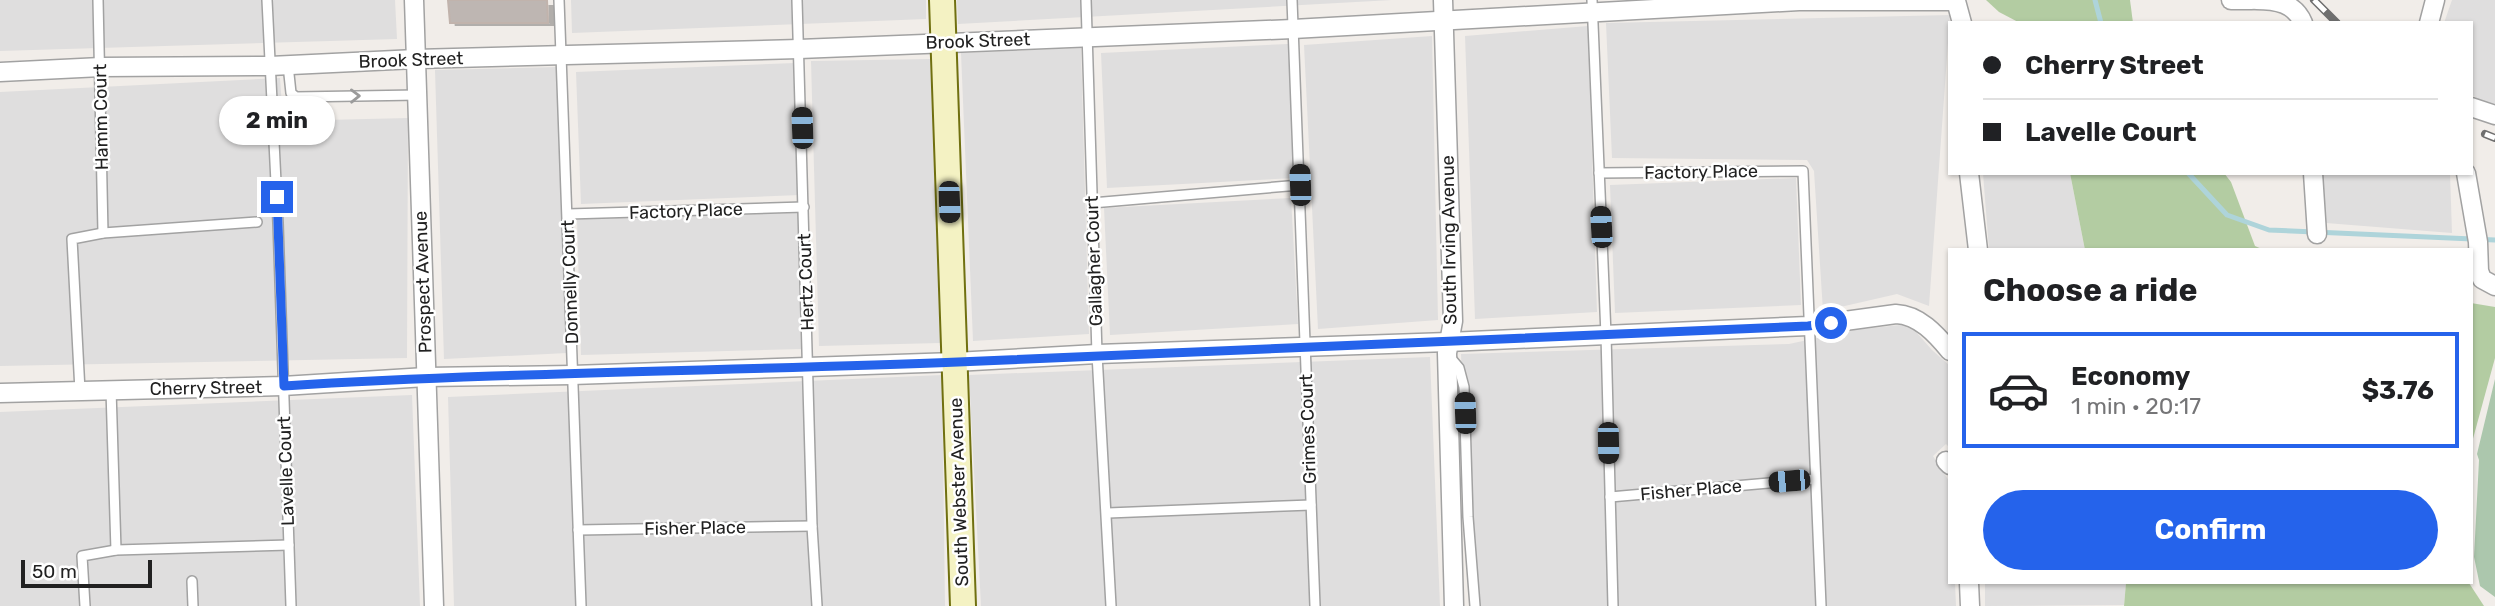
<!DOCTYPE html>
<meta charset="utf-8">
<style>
body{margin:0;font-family:Rubik,sans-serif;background:#f6f6f6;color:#202124;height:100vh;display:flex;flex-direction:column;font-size:26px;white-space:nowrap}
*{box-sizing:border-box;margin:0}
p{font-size:23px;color:#757577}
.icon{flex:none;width:38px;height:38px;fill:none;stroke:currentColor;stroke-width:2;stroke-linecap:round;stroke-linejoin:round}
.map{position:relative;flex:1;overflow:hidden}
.drawer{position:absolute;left:1948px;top:248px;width:525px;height:336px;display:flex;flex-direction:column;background:#fff;border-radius:0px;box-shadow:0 2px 5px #0004}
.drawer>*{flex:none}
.top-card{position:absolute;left:1948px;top:21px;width:525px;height:154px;border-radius:0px;box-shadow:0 2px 5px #0004;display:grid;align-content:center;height:154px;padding:0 35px;background:#fff}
.scale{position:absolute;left:21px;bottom:18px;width:131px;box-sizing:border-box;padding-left:7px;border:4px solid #212121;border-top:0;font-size:19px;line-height:24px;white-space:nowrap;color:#212121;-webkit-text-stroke:5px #fff;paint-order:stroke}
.end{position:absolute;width:32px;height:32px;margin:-16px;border:9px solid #2563eb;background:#fff;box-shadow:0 0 0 4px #fff}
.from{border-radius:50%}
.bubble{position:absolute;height:49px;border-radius:24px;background:#fff;box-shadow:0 2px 5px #0004;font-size:23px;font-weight:700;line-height:49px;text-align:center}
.car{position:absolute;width:21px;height:42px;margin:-21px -10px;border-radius:9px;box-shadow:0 0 5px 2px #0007;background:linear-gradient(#222 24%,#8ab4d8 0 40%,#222 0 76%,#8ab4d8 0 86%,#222 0)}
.top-card b{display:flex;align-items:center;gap:24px;height:66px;font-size:26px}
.top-card b+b{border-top:2px solid #e0e0e0}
.top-card i{width:18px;height:18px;background:#202124}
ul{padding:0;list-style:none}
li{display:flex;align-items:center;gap:21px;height:116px;margin:0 14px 10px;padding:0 21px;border:4px solid transparent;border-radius:0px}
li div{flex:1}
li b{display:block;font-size:26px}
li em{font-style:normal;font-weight:700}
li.current{border-color:#2563eb}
li>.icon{width:63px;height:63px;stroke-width:1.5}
h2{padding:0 35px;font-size:32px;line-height:84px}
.button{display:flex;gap:14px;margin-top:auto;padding:14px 35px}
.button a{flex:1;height:80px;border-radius:42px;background:#2563eb;color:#fff;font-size:28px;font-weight:700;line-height:80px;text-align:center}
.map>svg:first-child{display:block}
</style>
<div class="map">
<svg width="2495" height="606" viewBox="0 0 2495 606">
<defs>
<filter id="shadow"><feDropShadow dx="6" dy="6" stdDeviation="0" flood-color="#0004"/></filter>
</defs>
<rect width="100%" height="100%" fill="#f1ede9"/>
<g fill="#dfdede">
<polygon points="0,0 395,0 397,39 0,51"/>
<polygon points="571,0 926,0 926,19 572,33"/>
<polygon points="957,0 1392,0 958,24"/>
<polygon points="2452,0 2495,0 2495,105 2479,100 2471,94 2471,23 2444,23"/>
<polygon points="1950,15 1929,306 1897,294 1823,311 1814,171 1807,160 1612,158 1606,23"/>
<polygon points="1588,26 1597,312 1475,319 1465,36"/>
<polygon points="1432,36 1438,320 1318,329 1304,45"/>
<polygon points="1288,44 1295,178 1107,188 1101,53"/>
<polygon points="1081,48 1089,334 973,341 961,53"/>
<polygon points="930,59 940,343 819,346 811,61"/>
<polygon points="795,63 800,195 581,204 576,72"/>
<polygon points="558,67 567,353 444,359 435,70"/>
<polygon points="280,78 283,121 408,118 407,358 0,366 0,92"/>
<polygon points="1983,173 2070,173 2085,250 1989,250"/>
<polygon points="2322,173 2450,173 2452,233 2326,223"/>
<polygon points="1796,178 1801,305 1615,313 1610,185"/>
<polygon points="1291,198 1298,324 1110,335 1104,208"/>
<polygon points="798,213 801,349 581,355 577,219"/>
<polygon points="1909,324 1932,350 1949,365 1949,447 1946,444 1933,456 1949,481 1950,583 1955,583 1956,606 1471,606 1461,354 1789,344 1854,330"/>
<polygon points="1430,357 1440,606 981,606 969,375"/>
<polygon points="942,375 945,606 454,606 448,397"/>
<polygon points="412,395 420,606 0,606 0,412"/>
<polygon points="1985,583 2126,583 2124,605 1985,606"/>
</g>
<g fill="#b3cca2">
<polygon points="1986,0 2130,0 2133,23 2020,23 1999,12"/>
<polygon points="2070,173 2224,173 2231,182 2255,246 2264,250 2085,250"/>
<polygon points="2471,303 2495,307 2495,358 2471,446"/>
<polygon points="2126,583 2469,583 2484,606 2124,606"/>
</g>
<polygon fill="#acc7ad" points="2495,379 2495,597 2480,586 2474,557 2479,460 2477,454"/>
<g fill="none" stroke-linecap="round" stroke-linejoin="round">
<g stroke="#aed4da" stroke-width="5">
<polyline points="2095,0 2101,23"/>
<polyline points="2188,173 2227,215 2269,230 2495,240"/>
</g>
</g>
<polygon fill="#beb6b2" stroke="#c1b3ac" stroke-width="2" filter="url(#shadow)" points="448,0 547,0 548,23 450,23"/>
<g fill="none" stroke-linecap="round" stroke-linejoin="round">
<defs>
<g id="lane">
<polyline points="98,0 103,233"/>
<polyline points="267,0 278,223 291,606"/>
<polyline points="559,0 581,606"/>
<polyline points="797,0 812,526 817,606"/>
<polyline points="1086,0 1097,354 1111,606"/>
<polyline points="1292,0 1315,606"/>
<polyline points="1592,0 1606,335 1613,606"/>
<polyline points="288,65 291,93 296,97 418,95"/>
<polyline points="1599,173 1803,171 1821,606"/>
<polyline points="1092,203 1300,185"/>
<polyline points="568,214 804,207"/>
<polyline points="1448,355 1459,368 1464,387 1468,517 1475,606"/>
<polyline points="111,390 116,550"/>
<polyline points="80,391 72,239 103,233 257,222"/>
<polyline points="1610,497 1815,479"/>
<polyline points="1108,513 1311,505"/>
<polyline points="578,530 812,526"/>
<polyline points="192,581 193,606"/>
<polyline points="85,606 82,556 116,550 289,545"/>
</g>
<g id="street">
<polyline points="414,0 434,606"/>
<polyline points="1443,0 1453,321 1447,353 1454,606"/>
<polyline points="2231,0 2252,0"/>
<path d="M2256 0C2276 0 2295 3 2303 23"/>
<polyline points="2429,23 2435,0"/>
<polyline points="0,72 101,67 270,66 416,59 799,49 1293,29 1799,1 1956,1 1962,23"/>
<polyline points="2471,107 2495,115"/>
<polyline points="1969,173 1978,250"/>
<polyline points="2313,173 2317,234"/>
<polyline points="2466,173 2478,242 2479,271 2482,279 2495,286"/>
<path d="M0 393 283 386 426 377 572 375 955 362 1097 354 1448 342 1808 326 1896 314C1919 315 1936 334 1950 351"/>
<polyline points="1946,461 1950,465"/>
<polyline points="1969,583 1970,606"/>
</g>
<polyline id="secondary" points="942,0 963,606"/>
</defs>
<use href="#lane" stroke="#a2a2a2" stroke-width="12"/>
<use href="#street" stroke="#a2a2a2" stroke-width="21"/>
<use href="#secondary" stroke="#707010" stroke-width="28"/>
<use href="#lane" stroke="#fff" stroke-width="9"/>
<use href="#street" stroke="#fff" stroke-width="18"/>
<use href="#secondary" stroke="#f4f2c3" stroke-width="24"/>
<defs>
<g id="rail">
<polyline points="2314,0 2337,23"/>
<polyline points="2485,134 2495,138"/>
</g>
</defs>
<use href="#rail" stroke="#6f6f6f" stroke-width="8"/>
<use href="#rail" stroke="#fff" stroke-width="5" stroke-dasharray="16" stroke-linecap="butt"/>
</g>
<defs><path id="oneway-chevron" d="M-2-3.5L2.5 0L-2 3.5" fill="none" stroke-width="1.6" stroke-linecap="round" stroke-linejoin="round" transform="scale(1.75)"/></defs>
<use stroke="#9b9b9b" href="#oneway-chevron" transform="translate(355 96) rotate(-1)"/>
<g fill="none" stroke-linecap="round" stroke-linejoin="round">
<path stroke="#2563eb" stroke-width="9" d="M277 197 284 386C508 372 733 371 958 362 1241 350 1525 338 1808 326L1831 323"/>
</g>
<g text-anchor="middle" stroke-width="5" stroke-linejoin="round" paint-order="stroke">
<g font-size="18" fill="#212121" stroke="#fff">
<text transform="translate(978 41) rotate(-2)" y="6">Brook Street</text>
<text transform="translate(411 60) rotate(-2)" y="6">Brook Street</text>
<text transform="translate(101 117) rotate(-91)" y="6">Hamm Court</text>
<text transform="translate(1701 172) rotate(-1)" y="6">Factory Place</text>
<text transform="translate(686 211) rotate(-2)" y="6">Factory Place</text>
<text transform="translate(1449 240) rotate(-91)" y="6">South Irving Avenue</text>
<text transform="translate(1094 261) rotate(-92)" y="6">Gallagher Court</text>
<text transform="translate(423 282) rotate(-92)" y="6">Prospect Avenue</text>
<text transform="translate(570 282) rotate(-92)" y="6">Donnelly Court</text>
<text transform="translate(806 282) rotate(-92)" y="6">Hertz Court</text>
<text transform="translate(206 388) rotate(-1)" y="6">Cherry Street</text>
<text transform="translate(1308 429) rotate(-92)" y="6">Grimes Court</text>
<text transform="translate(286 471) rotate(-92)" y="6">Lavelle Court</text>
<text transform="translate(1691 490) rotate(-5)" y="6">Fisher Place</text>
<text transform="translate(959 492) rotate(-92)" y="6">South Webster Avenue</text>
<text transform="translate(695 528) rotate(-1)" y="6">Fisher Place</text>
</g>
</g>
</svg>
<div class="scale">50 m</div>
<i class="end from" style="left:1831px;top:323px"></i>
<i class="end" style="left:277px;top:197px"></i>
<div class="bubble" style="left:219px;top:96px;width:116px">2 min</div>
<i class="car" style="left:802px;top:128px;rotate:358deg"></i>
<i class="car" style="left:1300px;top:185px;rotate:358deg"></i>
<i class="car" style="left:949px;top:202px;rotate:178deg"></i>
<i class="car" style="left:1601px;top:227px;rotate:357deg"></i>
<i class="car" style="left:1465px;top:413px;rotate:358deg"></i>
<i class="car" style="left:1608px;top:443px;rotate:179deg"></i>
<i class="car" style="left:1789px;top:481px;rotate:265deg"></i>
<div class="top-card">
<b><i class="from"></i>Cherry Street</b>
<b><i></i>Lavelle Court</b>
</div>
<section class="drawer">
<h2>Choose a ride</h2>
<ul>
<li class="current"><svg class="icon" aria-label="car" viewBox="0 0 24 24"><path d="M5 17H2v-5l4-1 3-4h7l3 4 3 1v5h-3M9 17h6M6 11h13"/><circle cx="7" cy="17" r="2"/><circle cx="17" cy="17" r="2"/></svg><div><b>Economy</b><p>1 min · 20:17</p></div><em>$3.76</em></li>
</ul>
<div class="button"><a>Confirm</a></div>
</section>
</div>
